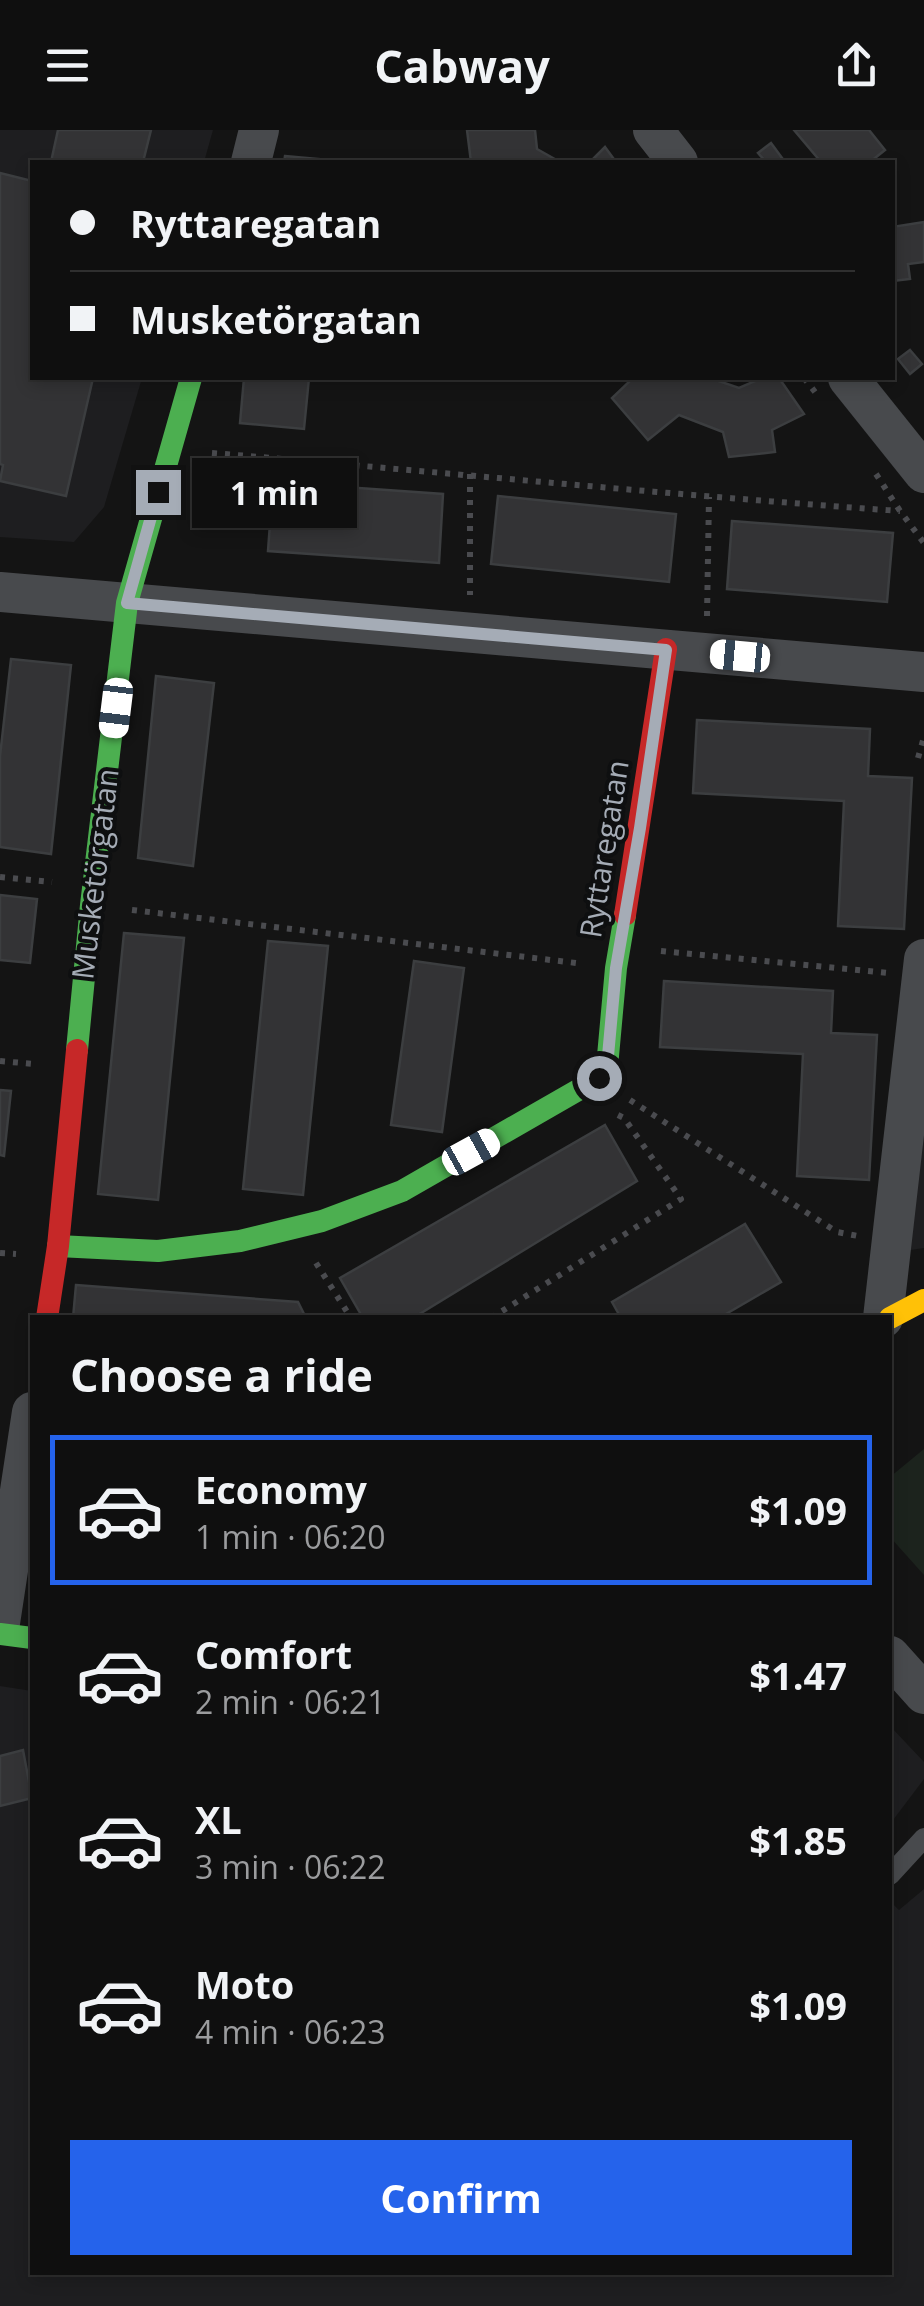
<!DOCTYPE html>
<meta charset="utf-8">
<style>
body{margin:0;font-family:"Open Sans",sans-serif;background:#181818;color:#f1f3f6;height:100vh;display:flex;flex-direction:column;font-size:38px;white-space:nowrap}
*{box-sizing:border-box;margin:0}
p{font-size:32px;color:#9b9c9e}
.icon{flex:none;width:55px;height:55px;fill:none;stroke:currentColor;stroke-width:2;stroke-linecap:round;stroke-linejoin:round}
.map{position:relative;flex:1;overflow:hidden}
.panel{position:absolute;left:30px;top:1185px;width:862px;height:960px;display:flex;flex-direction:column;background:#0f0f0f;border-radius:0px;box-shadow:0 5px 15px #0003,0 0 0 2px #2f2f2f}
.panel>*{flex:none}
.guide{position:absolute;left:30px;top:30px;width:865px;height:220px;border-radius:0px;box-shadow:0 5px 15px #0003,0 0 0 2px #2f2f2f;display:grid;align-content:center;height:220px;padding:0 40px;background:#0f0f0f}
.end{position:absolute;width:45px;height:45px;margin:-22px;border:12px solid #a5acb6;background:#111;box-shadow:0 0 0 5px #111}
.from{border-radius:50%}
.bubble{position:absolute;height:70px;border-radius:0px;background:#0f0f0f;box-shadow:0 5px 15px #0003,0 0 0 2px #2f2f2f;font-size:32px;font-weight:700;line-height:70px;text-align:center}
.car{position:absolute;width:30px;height:60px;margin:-30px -15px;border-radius:12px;box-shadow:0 0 8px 2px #0007;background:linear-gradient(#fff 24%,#345 0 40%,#fff 0 76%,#345 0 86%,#fff 0)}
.guide b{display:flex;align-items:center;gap:35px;height:95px;font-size:38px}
.guide b+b{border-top:2px solid #2f2f2f}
.guide i{width:25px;height:25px;background:#f1f3f6}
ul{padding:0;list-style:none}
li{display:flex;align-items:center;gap:30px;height:150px;margin:0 20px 15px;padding:0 20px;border:5px solid transparent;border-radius:0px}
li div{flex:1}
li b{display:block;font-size:38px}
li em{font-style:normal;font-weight:700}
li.selected{border-color:#2563eb}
li>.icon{width:90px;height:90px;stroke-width:1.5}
h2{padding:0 40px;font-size:45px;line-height:120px}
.primary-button{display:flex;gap:20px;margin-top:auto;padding:20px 40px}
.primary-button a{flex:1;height:115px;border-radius:0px;background:#2563eb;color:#fff;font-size:40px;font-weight:700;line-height:115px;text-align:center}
header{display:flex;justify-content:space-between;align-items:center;height:130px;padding:0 40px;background:#0f0f0f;font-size:45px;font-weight:700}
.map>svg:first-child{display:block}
</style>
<header><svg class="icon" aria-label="menu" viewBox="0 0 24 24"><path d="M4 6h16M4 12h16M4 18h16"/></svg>Cabway<svg class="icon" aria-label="share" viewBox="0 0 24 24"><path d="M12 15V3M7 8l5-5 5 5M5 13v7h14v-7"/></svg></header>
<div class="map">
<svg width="924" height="2176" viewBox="0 0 924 2176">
<rect width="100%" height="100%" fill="#141414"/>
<g fill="#1e1e20">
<polygon points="0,0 213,0 204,32 32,32 32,248 142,248 104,377 74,412 0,407"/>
<polygon points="924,844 924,1118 904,1121"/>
<polygon points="0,1556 32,1561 32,2142 890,2142 890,1771 899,1780 924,1759 924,2176 0,2176"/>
<polygon points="890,1596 924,1632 924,1649 890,1694"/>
</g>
<polygon fill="#1c231d" points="924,1319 924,1445 890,1407 890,1347"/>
<g fill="#333335" stroke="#3c3e40" stroke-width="2.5">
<polygon points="58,0 151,0 143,32 51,32"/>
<polygon points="467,0 535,0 537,19 560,32 471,32"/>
<polygon points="794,0 869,0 885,20 870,32 821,32"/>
<polygon points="771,13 782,28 776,32 766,32 758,23"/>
<polygon points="605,17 616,32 590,32"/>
<polygon points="285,26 351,32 284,32"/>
<polygon points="0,43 32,51 32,248 93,248 66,366 0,351 3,335 0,334"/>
<polygon points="924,92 924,132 908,134 910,149 892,151 892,97"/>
<polygon points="910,220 922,234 910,244 898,229"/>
<polygon points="244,248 309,248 304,299 240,293"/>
<polygon points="633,248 710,248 739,258 762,248 779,248 804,284 772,300 775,322 729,327 723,302 679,285 648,310 612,268"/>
<polygon points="273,352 443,364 439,433 268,421"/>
<polygon points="498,366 676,384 669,452 491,434"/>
<polygon points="732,391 893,403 887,472 727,459"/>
<polygon points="11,529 71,535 51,724 0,717 0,626"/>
<polygon points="156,546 214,553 193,736 138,728"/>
<polygon points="697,590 870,599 868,646 912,648 904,799 838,796 844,671 693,663"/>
<polygon points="0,765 37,769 30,833 0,830"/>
<polygon points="124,803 184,808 158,1070 98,1064"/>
<polygon points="268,811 328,816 303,1065 243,1059"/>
<polygon points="414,831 464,838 442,1002 391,995"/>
<polygon points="664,851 833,861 831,903 877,905 869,1050 797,1046 803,924 660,917"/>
<polygon points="0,960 11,961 4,1026 0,1025"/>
<polygon points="605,995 637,1051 413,1188 363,1188 340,1148"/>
<polygon points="745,1094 781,1152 719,1188 621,1188 612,1172"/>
<polygon points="76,1155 298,1172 306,1188 73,1188"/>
<polygon points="23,1620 32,1668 0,1676 0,1626"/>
</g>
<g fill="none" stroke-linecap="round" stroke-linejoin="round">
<g stroke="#4a4b4f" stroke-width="6" stroke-dasharray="5 8" stroke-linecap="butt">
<polyline points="804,248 815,262"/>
<path d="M212 323C441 342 670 365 900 381"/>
<polyline points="470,344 470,465"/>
<polyline points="876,344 900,381 924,413"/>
<polyline points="707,486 709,367"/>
<polyline points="918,628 924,607"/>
<polyline points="0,747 52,752"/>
<polyline points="132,780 576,833"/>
<polyline points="661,821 888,843"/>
<polyline points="0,931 34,934"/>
<polyline points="630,970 837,1102 858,1106"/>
<polyline points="0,1123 16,1124"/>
<polyline points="316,1133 351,1188"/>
<polyline points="491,1188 681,1069 624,988 618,985"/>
</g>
<polyline stroke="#484a4d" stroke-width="20" points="890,1745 924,1708"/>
<g stroke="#484a4d" stroke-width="40">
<polyline points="653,0 678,32"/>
<polyline points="251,32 259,0"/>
<polyline points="848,248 924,343"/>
<polyline points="0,462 924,542"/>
<polyline points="883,1188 924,829"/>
<polyline points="0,1493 32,1282"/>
<polyline points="890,1526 924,1564"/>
</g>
<g stroke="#4caf50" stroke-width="22">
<polyline points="77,920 91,775 127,473 191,248"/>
<polyline points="58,1116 158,1121 240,1111 322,1091 402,1061 599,948 608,926 616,838 625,785"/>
<polyline points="0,1504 32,1508"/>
</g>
<polyline stroke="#ffc107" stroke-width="22" points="890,1188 924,1170"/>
<g stroke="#c62828" stroke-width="22">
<polyline points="625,785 666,519"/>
<polyline points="47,1188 58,1116 77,920"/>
</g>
</g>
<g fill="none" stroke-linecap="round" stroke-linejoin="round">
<polyline stroke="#a5acb6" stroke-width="12" points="158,362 127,473 666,520 640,698 616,838 608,926 599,948"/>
</g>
<g text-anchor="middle" stroke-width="8" stroke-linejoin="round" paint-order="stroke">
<g font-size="30" fill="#a5acb6" stroke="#0e0f10">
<text transform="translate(605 719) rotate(-81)" y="10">Ryttaregatan</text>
<text transform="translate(96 744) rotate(-83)" y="10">Musketörgatan</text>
</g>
</g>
</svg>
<i class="end from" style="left:599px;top:948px"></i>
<i class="end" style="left:158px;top:362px"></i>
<div class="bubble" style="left:192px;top:328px;width:165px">1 min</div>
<i class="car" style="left:740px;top:526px;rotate:275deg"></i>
<i class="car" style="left:116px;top:578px;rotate:187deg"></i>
<i class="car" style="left:471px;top:1022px;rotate:61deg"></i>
<div class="guide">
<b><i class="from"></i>Ryttaregatan</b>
<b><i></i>Musketörgatan</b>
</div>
<section class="panel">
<h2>Choose a ride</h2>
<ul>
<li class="selected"><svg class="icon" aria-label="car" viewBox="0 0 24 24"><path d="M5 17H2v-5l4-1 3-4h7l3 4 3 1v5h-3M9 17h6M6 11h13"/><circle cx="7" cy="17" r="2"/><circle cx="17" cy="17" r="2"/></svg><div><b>Economy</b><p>1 min · 06:20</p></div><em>$1.09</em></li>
<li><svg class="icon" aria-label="car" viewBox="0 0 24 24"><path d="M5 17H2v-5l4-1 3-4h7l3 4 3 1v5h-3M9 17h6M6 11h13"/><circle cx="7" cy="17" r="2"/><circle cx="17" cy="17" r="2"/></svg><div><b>Comfort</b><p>2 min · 06:21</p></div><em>$1.47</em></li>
<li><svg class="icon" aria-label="car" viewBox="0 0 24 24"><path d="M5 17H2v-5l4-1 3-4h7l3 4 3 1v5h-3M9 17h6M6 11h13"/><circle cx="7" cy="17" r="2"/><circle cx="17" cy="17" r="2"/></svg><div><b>XL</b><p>3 min · 06:22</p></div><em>$1.85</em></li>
<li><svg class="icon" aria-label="car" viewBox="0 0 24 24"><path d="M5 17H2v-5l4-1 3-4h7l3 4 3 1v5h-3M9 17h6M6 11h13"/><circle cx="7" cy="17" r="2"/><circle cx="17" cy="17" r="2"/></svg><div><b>Moto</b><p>4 min · 06:23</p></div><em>$1.09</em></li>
</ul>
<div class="primary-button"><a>Confirm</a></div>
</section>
</div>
